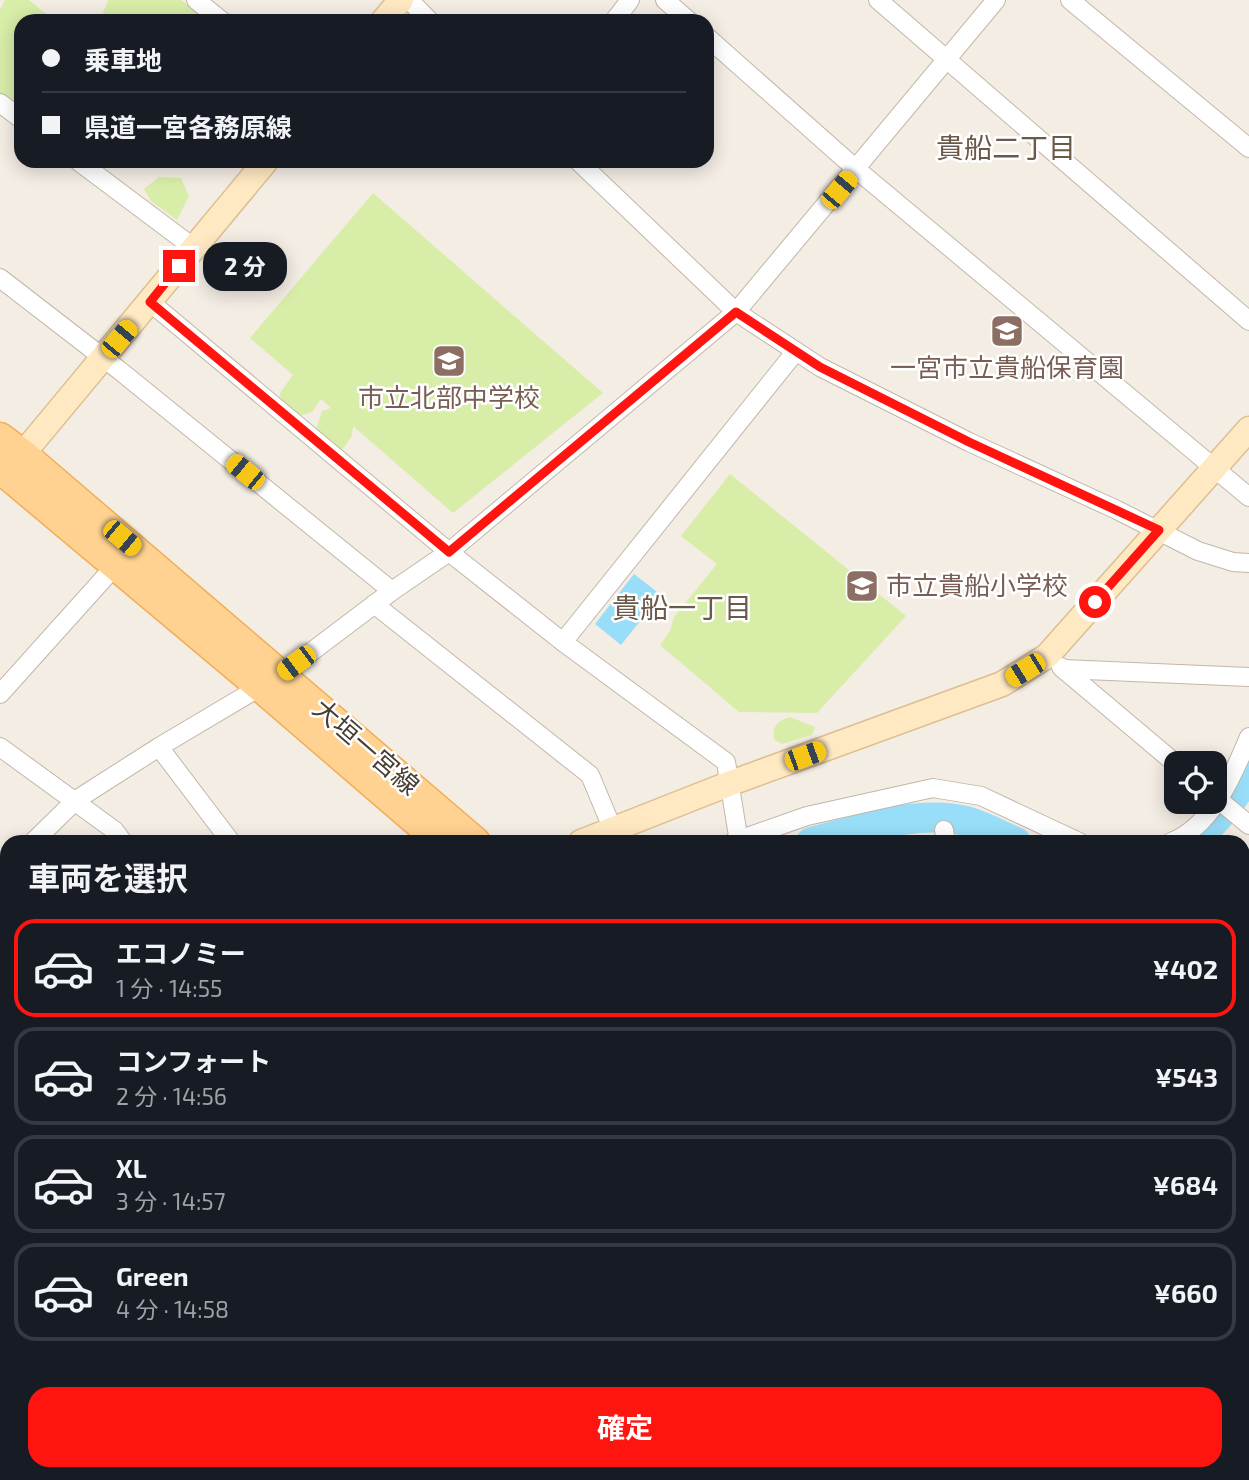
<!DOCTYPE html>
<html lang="ja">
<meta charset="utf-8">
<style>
body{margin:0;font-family:"Exo 2","Noto Sans JP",sans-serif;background:#20242c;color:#f1f3f6;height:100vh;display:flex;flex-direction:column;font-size:26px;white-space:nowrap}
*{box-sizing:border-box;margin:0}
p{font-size:23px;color:#9ea1a6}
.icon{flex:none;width:38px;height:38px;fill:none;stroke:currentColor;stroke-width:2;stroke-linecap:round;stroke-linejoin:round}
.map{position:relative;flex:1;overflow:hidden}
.details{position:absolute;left:0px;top:835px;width:1250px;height:646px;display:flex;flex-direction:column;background:#171b24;border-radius:21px 21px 0 0;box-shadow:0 4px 18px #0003}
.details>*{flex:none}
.banner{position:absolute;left:14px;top:14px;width:700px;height:154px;border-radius:21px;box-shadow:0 4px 18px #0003;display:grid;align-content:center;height:154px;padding:0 28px;background:#171b24}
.fabs{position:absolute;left:1164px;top:751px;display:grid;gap:14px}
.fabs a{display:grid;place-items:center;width:63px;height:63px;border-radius:14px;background:#171b24;box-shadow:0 4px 18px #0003;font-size:35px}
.end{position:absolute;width:32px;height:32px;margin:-16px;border:9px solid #ff1410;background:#fff;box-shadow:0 0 0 4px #fff}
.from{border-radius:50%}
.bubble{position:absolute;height:49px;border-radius:21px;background:#171b24;box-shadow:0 4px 18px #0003;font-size:23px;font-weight:700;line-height:49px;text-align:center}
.car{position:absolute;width:21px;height:42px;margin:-21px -10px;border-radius:9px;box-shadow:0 0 5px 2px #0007;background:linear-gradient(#f5c518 24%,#345 0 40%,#f5c518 0 76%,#345 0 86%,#f5c518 0)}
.banner b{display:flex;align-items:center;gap:24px;height:66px;font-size:26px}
.banner b+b{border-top:2px solid #363941}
.banner i{width:18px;height:18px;background:#f1f3f6}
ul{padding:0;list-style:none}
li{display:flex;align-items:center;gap:21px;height:98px;margin:0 14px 10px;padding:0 14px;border:4px solid #363941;border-radius:21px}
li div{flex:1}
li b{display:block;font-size:26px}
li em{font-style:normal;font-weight:700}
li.selected{border-color:#ff1410}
li>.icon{width:63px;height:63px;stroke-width:1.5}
h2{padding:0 28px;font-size:32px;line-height:84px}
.button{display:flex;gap:14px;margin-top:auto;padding:14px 28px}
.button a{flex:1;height:80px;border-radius:21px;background:#ff1410;color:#fff;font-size:28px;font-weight:700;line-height:80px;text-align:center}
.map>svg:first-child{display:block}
</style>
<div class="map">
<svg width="1249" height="1480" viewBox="0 0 1249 1480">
<rect width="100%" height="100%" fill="#f4ede4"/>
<g fill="#d7eda8">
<polygon points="5,0 29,0 55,21 21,21 21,112 0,95 0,10"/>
<polygon points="108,0 181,0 210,21 100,21"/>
<polygon points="159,177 181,178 189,196 177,220 151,201 144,189"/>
<polygon points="373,193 603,393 453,513 353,426 352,436 342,450 316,430 322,411 331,408 321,399 312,412 299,416 281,402 280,393 293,375 250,338"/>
<polygon points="730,474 906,616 817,713 739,712 660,645 670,631 674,617 717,564 681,536"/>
<path d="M790 717 815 727 812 735 782 744 774 739C772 725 778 721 790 717Z"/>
</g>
<polygon fill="#99def8" points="634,574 661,595 621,645 595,624"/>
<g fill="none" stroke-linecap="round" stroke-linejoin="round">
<g stroke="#99def8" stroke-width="30">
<path d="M811 842C859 830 916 809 966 821 983 826 1000 835 1016 842"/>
<path d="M1190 842C1215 825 1235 798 1249 772"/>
<polyline points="309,1474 311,1480"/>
</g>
<defs>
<g id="street">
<polyline points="196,0 222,21"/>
<polyline points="409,0 430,21"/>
<polyline points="665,0 689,21"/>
<polyline points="878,0 1249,321"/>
<polyline points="1070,0 1249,148"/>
<polyline points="614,21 630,0"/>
<polyline points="707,37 856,169 1249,497"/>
<polyline points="0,103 21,119"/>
<polyline points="78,161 194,248"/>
<polyline points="578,161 736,312 820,367 969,442 1117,510 1198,551 1233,562 1249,563"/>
<polyline points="0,278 119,370 392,591"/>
<polyline points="150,302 449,552 563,642 726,762 739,842"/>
<polyline points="374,604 590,775 613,830"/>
<polyline points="563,642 796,351"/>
<polyline points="1061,667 1176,764"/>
<polyline points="1063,669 1249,677"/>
<polyline points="282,674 392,591 449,552 736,312 996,0"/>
<polyline points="0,694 115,566"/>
<polyline points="0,747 114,830 123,842"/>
<polyline points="159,747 231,842"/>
<polyline points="1214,796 1249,825"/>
<polyline points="944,830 946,842"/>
<polyline points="33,842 76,800 159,747 260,687"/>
<polyline points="733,842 807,816 933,788 981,796 1079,842"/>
<path d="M1171 842C1212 826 1233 775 1249 737"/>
<polyline points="0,873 7,866"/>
<polyline points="0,1002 7,1009"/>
<polyline points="1242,1055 1249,1054"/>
<polyline points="1242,1197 1249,1196"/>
<polyline points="0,1260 7,1257"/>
<polyline points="0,1426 7,1424"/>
<polyline points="836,1474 837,1480"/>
<polyline points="1045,1474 1046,1480"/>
<polyline points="292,1480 293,1474"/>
</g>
<g id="secondary">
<polyline points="383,21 401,0"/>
<polyline points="12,467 266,161"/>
<polyline points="581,842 731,783 1002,684 1047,656 1249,429"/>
<polyline points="0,1113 7,1109"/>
<polyline points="0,1212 7,1221"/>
<polyline points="123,1474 125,1480"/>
<polyline points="360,1480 392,1474"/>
</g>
<g id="primary">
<polyline points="0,437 23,454 476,842"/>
<polyline points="0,469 260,687 440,842"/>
<polyline points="1242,1346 1249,1345"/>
<polyline points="622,1474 623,1480"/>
<polyline points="643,1474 644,1480"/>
</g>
</defs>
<use href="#street" stroke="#c3b6a8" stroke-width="20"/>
<use href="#secondary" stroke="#dcbf90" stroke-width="27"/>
<use href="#primary" stroke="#f1ae55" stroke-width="31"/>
<use href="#street" stroke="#fff" stroke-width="18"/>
<use href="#secondary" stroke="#ffe9c3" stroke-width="24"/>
<use href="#primary" stroke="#ffd292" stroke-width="28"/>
</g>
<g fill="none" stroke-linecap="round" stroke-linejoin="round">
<polyline stroke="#ff1410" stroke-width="9" points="179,266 150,302 449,552 736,312 820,367 969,442 1159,530 1095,602"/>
</g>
<defs>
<symbol id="school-square" viewBox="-11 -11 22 22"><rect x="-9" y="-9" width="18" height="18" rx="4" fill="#8d6e63" stroke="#fff"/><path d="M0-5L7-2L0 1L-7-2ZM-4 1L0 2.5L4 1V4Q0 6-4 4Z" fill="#fff"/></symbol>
</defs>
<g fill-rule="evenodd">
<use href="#school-square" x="988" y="312" width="38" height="38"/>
<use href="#school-square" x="430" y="342" width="38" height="38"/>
<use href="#school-square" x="843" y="567" width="38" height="38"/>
</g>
<g text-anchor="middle" stroke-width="5" stroke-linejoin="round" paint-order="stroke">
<g font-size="26" fill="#785e54" stroke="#fff">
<text x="1007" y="377">一宮市立貴船保育園</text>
<text x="449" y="407">市立北部中学校</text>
<text x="886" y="595" text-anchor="start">市立貴船小学校</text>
</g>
<g font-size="26" fill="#473d33" stroke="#fff">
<text transform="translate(366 747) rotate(41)" y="9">大垣一宮線</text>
</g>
<g font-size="28" fill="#6b5949" stroke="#fff">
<text x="1006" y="158">貴船二丁目</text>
<text x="682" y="618">貴船一丁目</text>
</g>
</g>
</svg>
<div class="fabs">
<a><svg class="icon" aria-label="locate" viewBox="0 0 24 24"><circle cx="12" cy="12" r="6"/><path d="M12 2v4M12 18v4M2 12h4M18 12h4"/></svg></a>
</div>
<i class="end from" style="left:1095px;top:602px"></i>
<i class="end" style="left:179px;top:266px"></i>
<div class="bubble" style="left:203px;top:242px;width:84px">2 分</div>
<i class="car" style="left:839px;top:190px;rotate:40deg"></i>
<i class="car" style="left:119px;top:339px;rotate:40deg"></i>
<i class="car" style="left:245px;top:472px;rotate:309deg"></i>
<i class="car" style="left:122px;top:538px;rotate:130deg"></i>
<i class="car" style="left:296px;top:663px;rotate:233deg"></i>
<i class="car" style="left:1025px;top:670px;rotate:238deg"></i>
<i class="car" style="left:805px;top:756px;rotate:70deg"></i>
<div class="banner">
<b><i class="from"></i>乗車地</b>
<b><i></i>県道一宮各務原線</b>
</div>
<section class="details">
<h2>車両を選択</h2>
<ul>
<li class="selected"><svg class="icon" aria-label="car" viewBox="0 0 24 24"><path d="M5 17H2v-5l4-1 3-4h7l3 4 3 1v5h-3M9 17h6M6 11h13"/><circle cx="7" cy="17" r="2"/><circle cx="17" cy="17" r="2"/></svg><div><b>エコノミー</b><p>1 分 · 14:55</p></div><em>¥402</em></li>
<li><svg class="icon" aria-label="car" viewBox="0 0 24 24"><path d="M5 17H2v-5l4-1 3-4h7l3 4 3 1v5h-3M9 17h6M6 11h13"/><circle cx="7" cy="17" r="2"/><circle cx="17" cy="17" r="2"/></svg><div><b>コンフォート</b><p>2 分 · 14:56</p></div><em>¥543</em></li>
<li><svg class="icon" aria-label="car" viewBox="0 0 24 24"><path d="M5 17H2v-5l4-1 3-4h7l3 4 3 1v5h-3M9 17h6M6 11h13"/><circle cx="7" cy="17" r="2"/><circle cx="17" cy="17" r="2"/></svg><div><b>XL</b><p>3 分 · 14:57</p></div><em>¥684</em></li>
<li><svg class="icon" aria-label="car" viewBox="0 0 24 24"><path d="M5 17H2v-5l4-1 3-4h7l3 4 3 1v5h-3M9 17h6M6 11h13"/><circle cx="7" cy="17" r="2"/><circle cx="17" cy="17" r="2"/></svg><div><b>Green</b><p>4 分 · 14:58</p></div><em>¥660</em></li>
</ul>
<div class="button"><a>確定</a></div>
</section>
</div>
